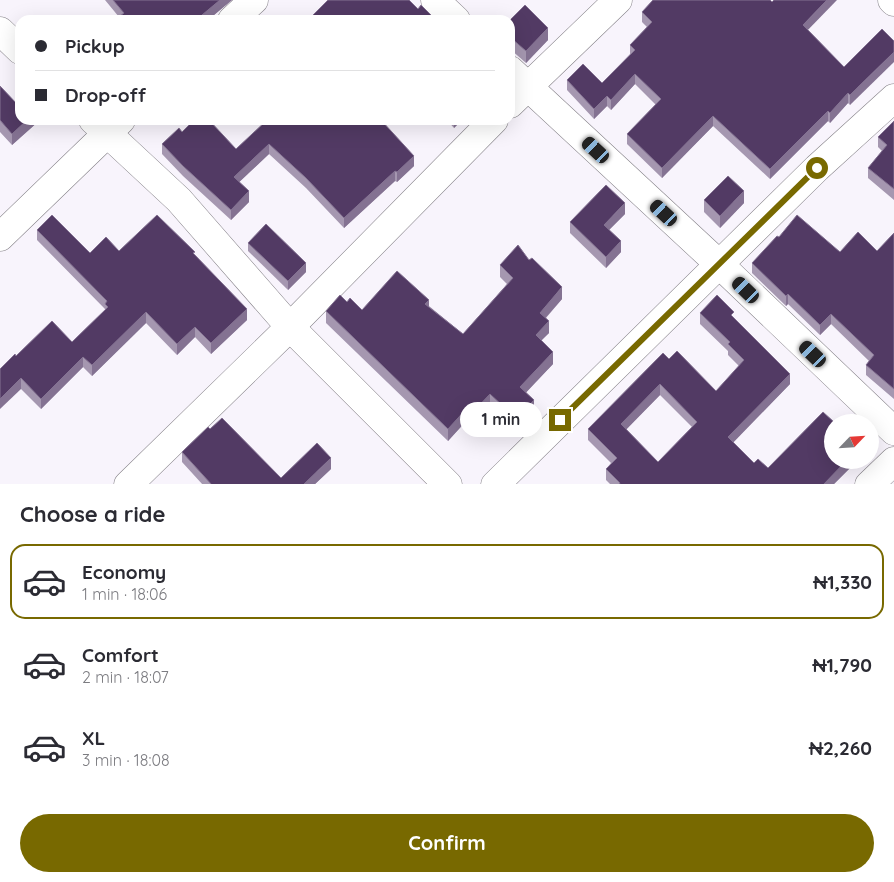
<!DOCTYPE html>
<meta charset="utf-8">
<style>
body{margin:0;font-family:Quicksand,sans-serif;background:#f2f2f3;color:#2b2b33;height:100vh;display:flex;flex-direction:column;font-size:19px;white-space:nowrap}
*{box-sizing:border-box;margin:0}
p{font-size:16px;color:#7c7c81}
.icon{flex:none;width:28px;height:28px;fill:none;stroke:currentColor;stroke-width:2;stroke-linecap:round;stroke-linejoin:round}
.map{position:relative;height:484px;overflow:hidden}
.panel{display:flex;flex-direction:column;background:#fff;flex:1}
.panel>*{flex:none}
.guide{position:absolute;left:15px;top:15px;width:500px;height:110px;border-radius:15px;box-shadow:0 5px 20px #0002;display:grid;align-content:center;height:110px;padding:0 20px;background:#fff}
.needle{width:32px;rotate:65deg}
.tools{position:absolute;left:824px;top:414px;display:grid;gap:10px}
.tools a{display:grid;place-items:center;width:55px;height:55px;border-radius:50%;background:#fff;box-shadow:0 5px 20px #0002;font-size:25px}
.end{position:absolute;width:22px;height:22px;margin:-11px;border:6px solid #786900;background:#fff;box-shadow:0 0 0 2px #fff}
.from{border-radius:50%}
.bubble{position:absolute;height:35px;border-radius:18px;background:#fff;box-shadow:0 5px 20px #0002;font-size:16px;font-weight:700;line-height:35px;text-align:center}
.car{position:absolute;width:15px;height:30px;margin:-15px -8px;border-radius:6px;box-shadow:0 0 4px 1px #0007;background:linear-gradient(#222 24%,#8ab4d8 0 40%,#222 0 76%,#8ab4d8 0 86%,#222 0)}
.guide b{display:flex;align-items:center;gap:18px;height:48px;font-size:19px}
.guide b+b{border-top:1px solid #e1e1e2}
.guide i{width:12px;height:12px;background:#2b2b33}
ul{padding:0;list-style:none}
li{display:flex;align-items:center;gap:15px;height:75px;margin:0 10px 8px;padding:0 10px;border:2px solid transparent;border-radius:15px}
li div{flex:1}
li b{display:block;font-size:19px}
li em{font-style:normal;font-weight:700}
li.selected{border-color:#786900}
li>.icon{width:45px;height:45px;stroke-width:1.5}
h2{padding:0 20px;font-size:22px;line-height:60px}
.button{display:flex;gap:10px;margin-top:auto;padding:10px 20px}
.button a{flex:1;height:58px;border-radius:30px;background:#786900;color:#fff;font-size:20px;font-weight:700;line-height:58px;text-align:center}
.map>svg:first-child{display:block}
</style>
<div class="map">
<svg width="894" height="485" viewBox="0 0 894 485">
<rect width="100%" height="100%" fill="#f8f4fc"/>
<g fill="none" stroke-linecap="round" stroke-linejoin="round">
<defs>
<g id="minor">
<polyline points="435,0 456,20"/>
<polyline points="892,0 894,2"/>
<polyline points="232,20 254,0"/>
<polyline points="0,31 20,50"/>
<polyline points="510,70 719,264 894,431"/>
<polyline points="510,104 618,0"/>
<polyline points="93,120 179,200 290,327 448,485"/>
<polyline points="0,237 121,120"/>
<polyline points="128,485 290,327 494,120"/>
<polyline points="495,485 817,168 894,98"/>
<polyline points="869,485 894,461"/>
</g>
</defs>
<use href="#minor" stroke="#848087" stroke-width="29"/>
<use href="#minor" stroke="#fff" stroke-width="28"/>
</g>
<g fill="#a597b0" fill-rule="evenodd">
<polygon points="105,0 232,0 208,20 115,20 119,17"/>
<polygon points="642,12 808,30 844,67 882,29 850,105 848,103 830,123 828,121 770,179 713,126 662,178 627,144 627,134 656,105 635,84 611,110 607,106 594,119 567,90 567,80 602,83 630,54 630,45 647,27 642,22"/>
<polygon points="510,20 548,40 526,63 510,49"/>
<polygon points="0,86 17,104 20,120 40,120 12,145 0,132"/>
<polygon points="384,120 384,124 414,166 397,182 395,181 344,228 306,188 269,154 239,182 249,202 231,220 183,176 162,154 162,144 182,132 236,149"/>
<polygon points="447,120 462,120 454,128"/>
<polygon points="894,121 894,200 868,178 868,168 882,151 878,147 878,137"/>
<polygon points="704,200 744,203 720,228 704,212"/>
<polygon points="625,214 609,230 621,252 606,268 570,233 570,222"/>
<polygon points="37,230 90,253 119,251 195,255 247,320 211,354 195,337 177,355 146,323 92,376 83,367 41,409 21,389 16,356 72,342 105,310 105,309 37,240"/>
<polygon points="894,233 894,399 866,375 866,365 869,361 831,324 820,335 788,304 786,306 752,273 752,263 779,237 840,252 877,251"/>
<polygon points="248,243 306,272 288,290 248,251"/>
<polygon points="529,260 562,299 546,318 549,333 541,340 553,364 526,392 534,412 517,431 490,405 473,423 468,419 448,441 326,323 326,311 347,302 362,310 429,306 463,334 507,284 500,277 500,265"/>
<path d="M700 313 734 318 790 384 733 442 754 463 768 468 832 460H869L861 467 856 462 833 485H611L606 480V469L611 463 588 440V429L669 359 716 391 739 366 728 355V351L700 324ZM660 395 692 427 658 462 626 429Z"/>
<polygon points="210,429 281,478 331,469 314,485 203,485 182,462 182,452"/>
</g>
<g fill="#847292">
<polygon points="220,0 232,0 208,20 196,20"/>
<polygon points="827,0 837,0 803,35 803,25"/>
<polygon points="548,28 548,40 526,63 526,51"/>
<polygon points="894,52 894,62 850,105 850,95"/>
<polygon points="635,74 635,84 611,110 611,100"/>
<polygon points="848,93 848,103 830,123 830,113"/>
<polygon points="607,96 607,106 594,119 594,109"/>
<polygon points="828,111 828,121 770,179 770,169"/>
<polygon points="713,116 713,126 662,178 662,168"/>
<polygon points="27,120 40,120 12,145 12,134"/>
<polygon points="455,120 462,120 454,128 454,122"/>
<polygon points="269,144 269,154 234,187 234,177"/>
<polygon points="414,156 414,166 397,182 397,172"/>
<polygon points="395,171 395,181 344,228 344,218"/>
<polygon points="249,191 249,202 231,220 231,210"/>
<polygon points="744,191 744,203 720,228 720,216"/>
<polygon points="625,203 625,214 604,235 604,225"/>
<polygon points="621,241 621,252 606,268 606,257"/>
<polygon points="306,263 306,272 288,290 288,281"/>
<polygon points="562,287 562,299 540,324 540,313"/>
<polygon points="788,294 788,304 786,306 786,296"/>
<polygon points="429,300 429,311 425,304"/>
<polygon points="247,309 247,320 211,354 211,343"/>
<polygon points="146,312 146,323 92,376 92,365"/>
<polygon points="831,314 831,324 820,335 820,325"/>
<polygon points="549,321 549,333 536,346 536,335"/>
<polygon points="195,327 195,337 177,355 177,344"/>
<polygon points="553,352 553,364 520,399 520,387"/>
<polygon points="83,357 83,367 41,409 41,399"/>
<polygon points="790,374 790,384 728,448 728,437"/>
<polygon points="21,378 21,389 0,409 0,399"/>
<polygon points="660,384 660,395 621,435 621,424"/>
<polygon points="490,394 490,405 473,423 473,412"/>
<polygon points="534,400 534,412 517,431 517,419"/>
<polygon points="468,407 468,419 448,441 448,429"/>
<polygon points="876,442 876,453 870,459 870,448"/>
<polygon points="331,458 331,469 314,485 303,485"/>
<polygon points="847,460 856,460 856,462 833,485 823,485"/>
<polygon points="861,460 869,460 861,467"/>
</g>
<g fill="#523a64" stroke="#847292" fill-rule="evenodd">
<polygon points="113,0 220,0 196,20 115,20 124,13"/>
<polygon points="328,0 409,0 418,9 421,5 436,20 310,20 309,19"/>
<polygon points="653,0 770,0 772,2 774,0 827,0 803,25 844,67 882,29 894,41 894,52 850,95 848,93 830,113 828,111 770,169 713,116 662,168 627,134 661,99 635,74 611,100 607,96 594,109 567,80 583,64 602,83 635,50 630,45 652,22 642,12"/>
<polygon points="525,5 548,28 526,51 510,37 510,20"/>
<polygon points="0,86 17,104 20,101 20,120 27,120 12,134 0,120"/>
<polygon points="194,120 209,120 236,149 267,120 381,120 414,156 397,172 395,171 344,218 306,178 269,144 234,177 249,191 231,210 183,166 162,144 179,128 182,132"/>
<polygon points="894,121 894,189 868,168 887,145 878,137"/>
<polygon points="728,176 744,191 720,216 704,200"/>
<polygon points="606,185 625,203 604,225 621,241 606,257 570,222"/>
<polygon points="52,215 90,253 106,237 119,251 157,215 195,252 193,253 247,309 211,343 195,327 177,344 146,312 92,365 83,357 41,399 21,378 0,399 0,369 15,354 16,356 52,321 72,342 108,307 105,304 107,301 37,230"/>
<polygon points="797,215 840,252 858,232 877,251 894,233 894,389 866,365 874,355 831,314 820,325 788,294 786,296 752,263 777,236 779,237"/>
<polygon points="266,224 306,263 288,281 248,243"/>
<polygon points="518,245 529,260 532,258 562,287 540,313 549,321 536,335 553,352 520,387 534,400 517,419 490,394 473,412 468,407 448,429 326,311 340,295 347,302 350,298 362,310 397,271 429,300 425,304 463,334 513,278 500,265"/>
<path d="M717 295 734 312 731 315 790 374 728 437 754 463 758 459 768 468 823 412 834 422H832V460H847L823 485H619L620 483 606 469 617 458 588 429 663 353 669 359 677 351 716 391 744 360 728 344 730 342 700 313ZM660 384 697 422 658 462 621 424Z"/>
<polygon points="222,418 281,478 317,443 331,458 303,485 212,485 182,452 208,427 210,429"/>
<polygon points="870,436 876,442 870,448"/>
</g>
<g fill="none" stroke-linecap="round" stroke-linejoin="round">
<polyline stroke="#786900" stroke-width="6" points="560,420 817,168"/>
</g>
</svg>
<div class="tools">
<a><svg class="needle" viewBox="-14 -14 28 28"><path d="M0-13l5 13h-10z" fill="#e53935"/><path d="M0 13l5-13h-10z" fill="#7c7c81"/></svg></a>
</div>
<i class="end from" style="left:817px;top:168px"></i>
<i class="end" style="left:560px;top:420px"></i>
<div class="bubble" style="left:460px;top:402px;width:82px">1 min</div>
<i class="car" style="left:596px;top:150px;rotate:313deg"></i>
<i class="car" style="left:664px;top:213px;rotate:313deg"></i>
<i class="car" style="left:746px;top:290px;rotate:314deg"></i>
<i class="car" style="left:813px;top:354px;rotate:314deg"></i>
<div class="guide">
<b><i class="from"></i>Pickup</b>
<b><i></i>Drop-off</b>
</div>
</div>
<section class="panel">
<h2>Choose a ride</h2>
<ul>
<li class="selected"><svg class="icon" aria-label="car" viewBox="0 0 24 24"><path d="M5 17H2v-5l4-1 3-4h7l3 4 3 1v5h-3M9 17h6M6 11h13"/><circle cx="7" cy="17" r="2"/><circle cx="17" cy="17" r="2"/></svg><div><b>Economy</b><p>1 min · 18:06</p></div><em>₦1,330</em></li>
<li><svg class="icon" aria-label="car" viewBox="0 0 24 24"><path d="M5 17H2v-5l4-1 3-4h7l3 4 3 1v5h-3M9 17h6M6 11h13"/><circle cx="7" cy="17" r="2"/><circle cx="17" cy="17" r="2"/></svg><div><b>Comfort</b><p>2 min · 18:07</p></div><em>₦1,790</em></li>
<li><svg class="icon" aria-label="car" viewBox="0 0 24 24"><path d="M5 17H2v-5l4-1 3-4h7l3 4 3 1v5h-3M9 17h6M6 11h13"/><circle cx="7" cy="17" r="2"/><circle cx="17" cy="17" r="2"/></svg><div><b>XL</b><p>3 min · 18:08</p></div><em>₦2,260</em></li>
</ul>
<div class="button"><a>Confirm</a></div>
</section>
